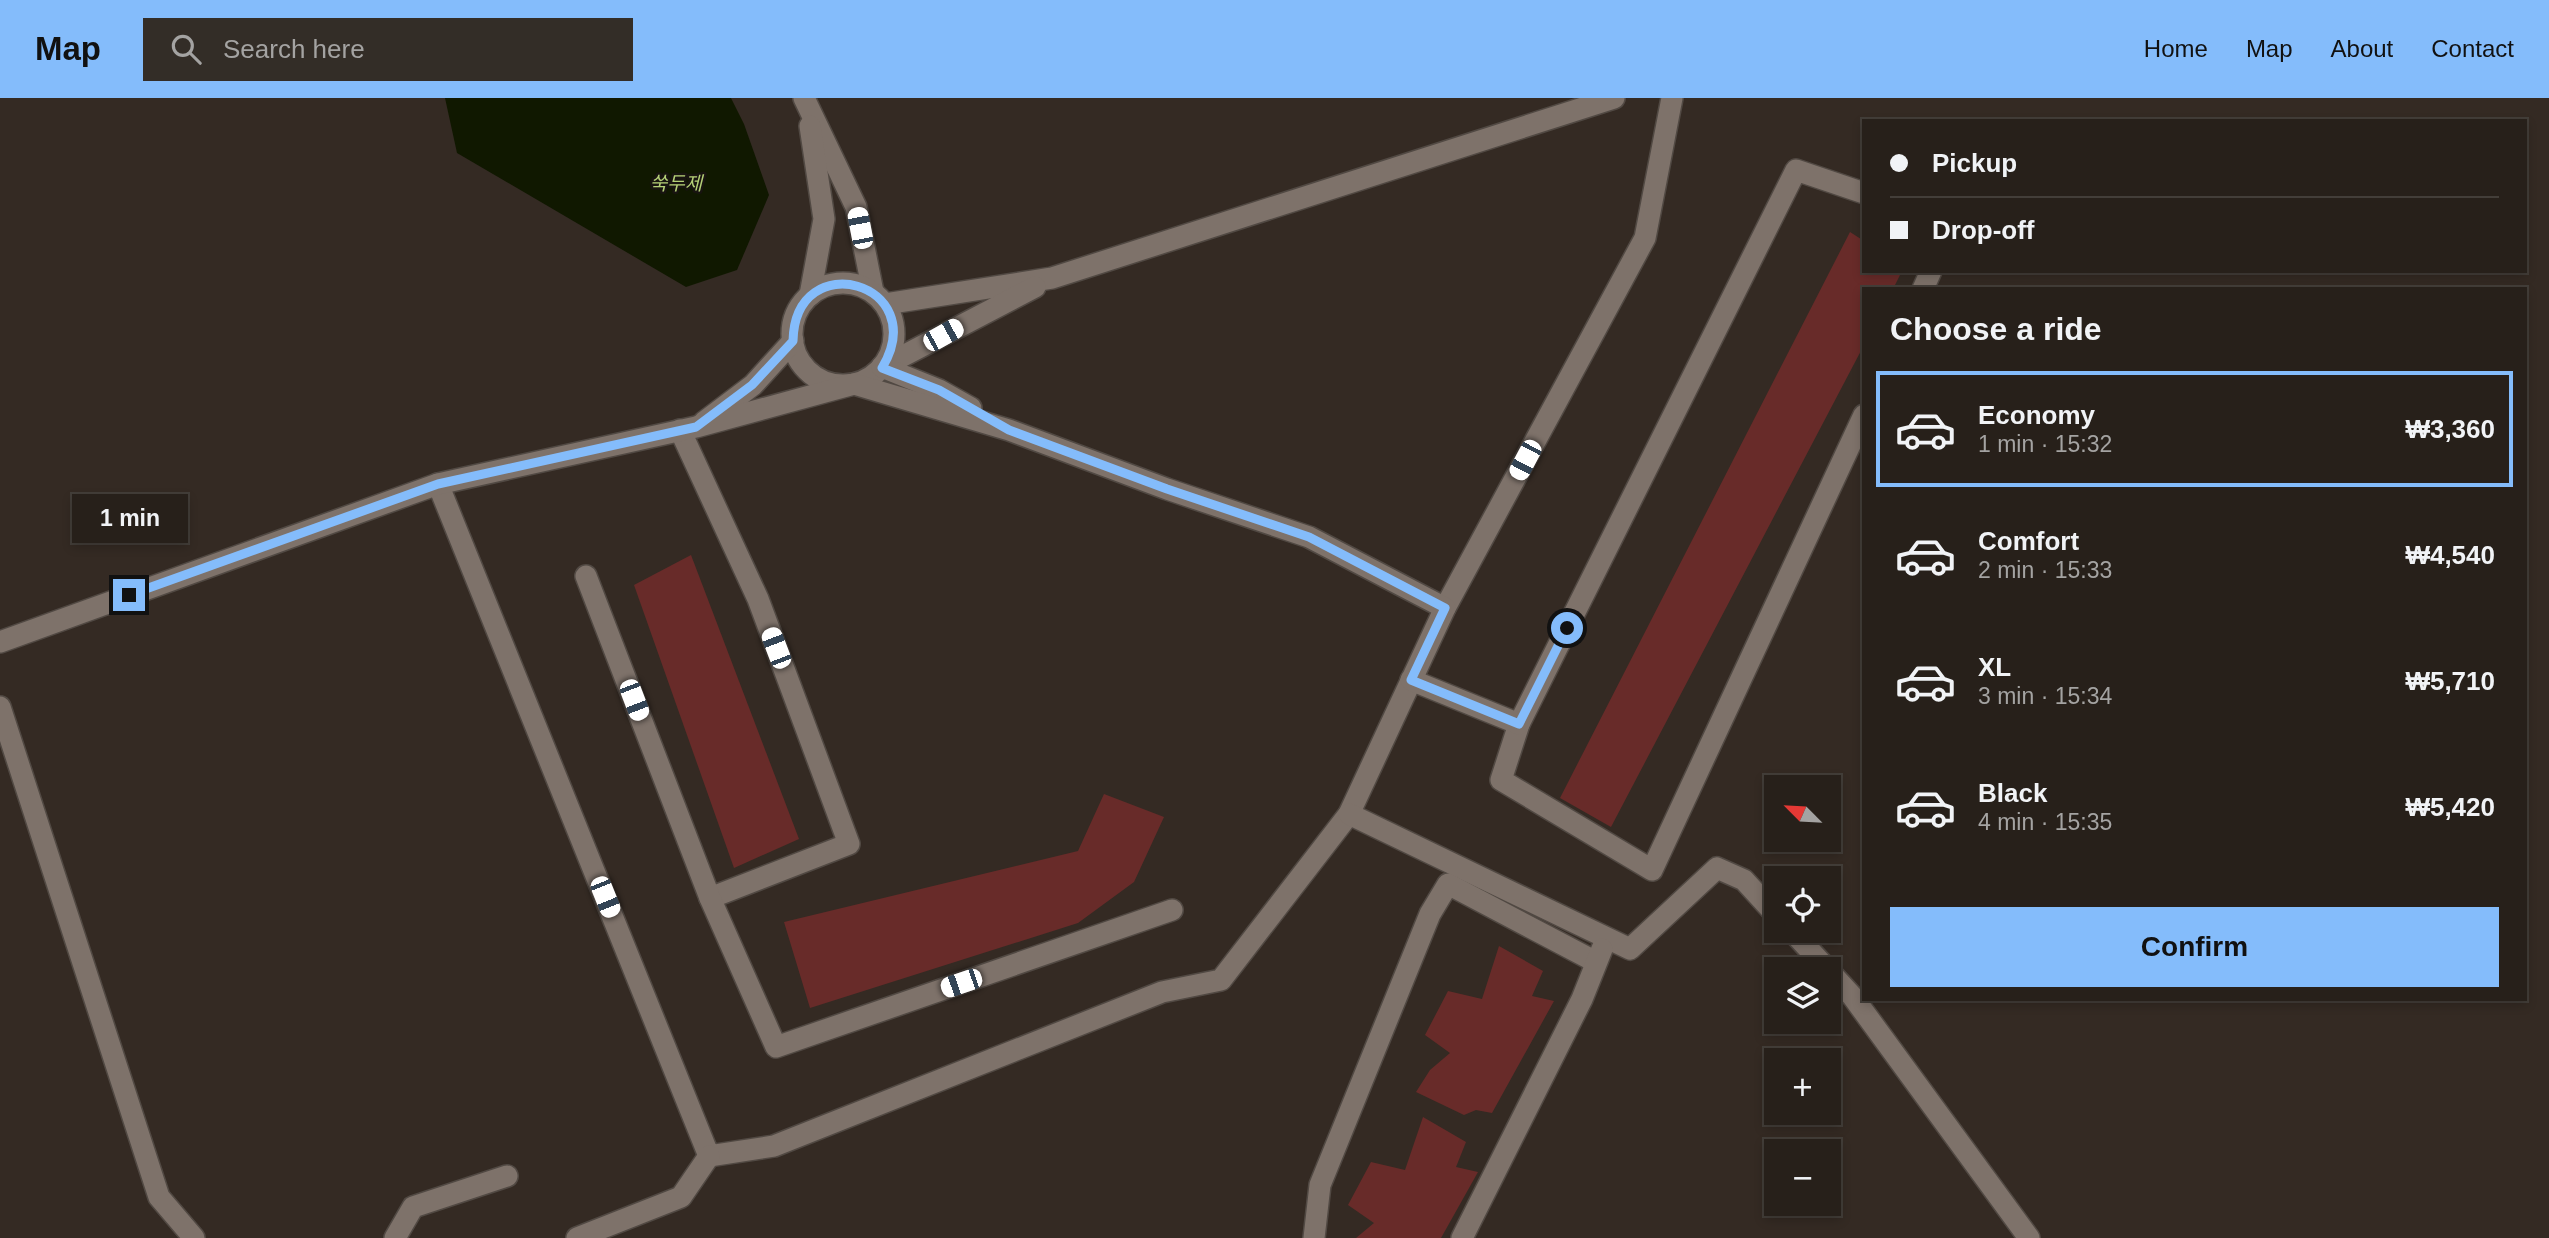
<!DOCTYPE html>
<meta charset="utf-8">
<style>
body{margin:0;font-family:Arial,"Noto Sans KR",sans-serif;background:#332d27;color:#f1f3f6;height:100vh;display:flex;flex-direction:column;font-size:26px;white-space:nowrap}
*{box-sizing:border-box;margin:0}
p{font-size:23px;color:#a4a3a2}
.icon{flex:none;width:38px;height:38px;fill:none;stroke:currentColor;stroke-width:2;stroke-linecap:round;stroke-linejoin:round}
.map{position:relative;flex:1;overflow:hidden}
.side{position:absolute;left:1862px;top:189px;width:665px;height:714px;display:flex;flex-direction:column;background:#27201a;border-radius:0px;box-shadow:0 4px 10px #0003,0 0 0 2px #433e39}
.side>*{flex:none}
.guide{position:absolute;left:1862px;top:21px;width:665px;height:154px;border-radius:0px;box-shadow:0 4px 10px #0003,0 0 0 2px #433e39;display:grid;align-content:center;height:154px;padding:0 28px;background:#27201a}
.needle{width:46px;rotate:294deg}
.controls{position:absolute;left:1764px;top:677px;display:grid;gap:14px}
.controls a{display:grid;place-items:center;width:77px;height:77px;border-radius:0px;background:#27201a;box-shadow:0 4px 10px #0003,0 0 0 2px #433e39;font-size:35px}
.end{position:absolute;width:32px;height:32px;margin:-16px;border:9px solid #84bcfb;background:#111;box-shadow:0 0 0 4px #111}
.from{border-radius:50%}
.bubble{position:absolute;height:49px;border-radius:0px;background:#27201a;box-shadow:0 4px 10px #0003,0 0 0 2px #433e39;font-size:23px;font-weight:600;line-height:49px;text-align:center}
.car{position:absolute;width:21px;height:42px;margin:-21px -10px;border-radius:9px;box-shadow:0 0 5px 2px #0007;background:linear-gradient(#fff 24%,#345 0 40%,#fff 0 76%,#345 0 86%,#fff 0)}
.guide b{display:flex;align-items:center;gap:24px;height:66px;font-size:26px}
.guide b+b{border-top:2px solid #433e39}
.guide i{width:18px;height:18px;background:#f1f3f6}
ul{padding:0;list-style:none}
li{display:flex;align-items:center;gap:21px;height:116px;margin:0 14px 10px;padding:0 14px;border:4px solid transparent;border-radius:0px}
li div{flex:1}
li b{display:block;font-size:26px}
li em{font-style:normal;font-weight:600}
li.active{border-color:#84bcfb}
li>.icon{width:63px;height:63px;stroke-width:1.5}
h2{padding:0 28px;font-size:32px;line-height:84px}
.primary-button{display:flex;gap:14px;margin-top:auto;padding:14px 28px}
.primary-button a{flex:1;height:80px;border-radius:0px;background:#84bcfb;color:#111;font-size:28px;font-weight:600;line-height:80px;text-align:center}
header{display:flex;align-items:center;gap:42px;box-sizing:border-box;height:98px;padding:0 35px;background:#84bcfb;color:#111}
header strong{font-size:33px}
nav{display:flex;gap:38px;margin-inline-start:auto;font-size:24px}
.search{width:490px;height:63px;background:#332d27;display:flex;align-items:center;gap:18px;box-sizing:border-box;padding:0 24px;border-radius:0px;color:#a4a3a2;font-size:26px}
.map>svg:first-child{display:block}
</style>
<header>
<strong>Map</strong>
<div class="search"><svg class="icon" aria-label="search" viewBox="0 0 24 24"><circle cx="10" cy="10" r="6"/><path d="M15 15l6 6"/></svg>Search here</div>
<nav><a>Home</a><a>Map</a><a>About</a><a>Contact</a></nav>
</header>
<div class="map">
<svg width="2549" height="1140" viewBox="0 0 2549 1140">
<rect width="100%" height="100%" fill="#342a23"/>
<polygon fill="#101800" points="445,0 731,0 744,26 769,97 737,172 686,189 457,55"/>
<g fill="#682b29">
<polygon points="1850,134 1864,143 1864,173 1902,173 1893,191 1864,191 1864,247 1611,729 1560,700"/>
<polygon points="691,457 799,741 734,770 634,487"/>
<polygon points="1104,696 1164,719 1134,784 1078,825 810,910 784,824 1078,753"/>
<polygon points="1499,848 1543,873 1532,898 1554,903 1492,1015 1476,1012 1464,1017 1416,994 1430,972 1450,955 1425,937 1448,893 1482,901"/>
<polygon points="1423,1019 1466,1044 1456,1069 1478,1074 1441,1140 1356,1140 1374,1125 1348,1107 1371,1064 1405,1072"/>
</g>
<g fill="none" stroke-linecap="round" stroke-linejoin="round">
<defs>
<g id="minor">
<polyline points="804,0 856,109 873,194"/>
<polyline points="1864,95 1796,72 1519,626 1501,682 1652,772 1864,317"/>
<circle cx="843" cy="236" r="51"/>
<polyline points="1923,191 1931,173"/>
<polyline points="810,197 824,121 810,28"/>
<polyline points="885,206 1052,180 1614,0"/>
<polyline points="882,269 1035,189"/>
<polyline points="882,269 939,292 971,310"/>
<polyline points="704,324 753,287 793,243"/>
<polyline points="680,332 758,501 849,746 710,800"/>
<polyline points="438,386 709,1058 774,1048 1162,894 1221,882 1349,716 1445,510 1645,140 1672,0"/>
<polyline points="586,478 710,800 776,949 1172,812"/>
<polyline points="0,544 438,386 696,329 854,286 1009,332 1167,391 1309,439 1445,510"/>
<polyline points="1411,582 1519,626"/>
<polyline points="0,609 159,1099 194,1140"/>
<polyline points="1349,716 1630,851 1717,770 1744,782 1776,817"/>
<polyline points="1792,833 1828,872"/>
<polyline points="1829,873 1853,899 2029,1140"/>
<polyline points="395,1140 413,1109 507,1078"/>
<polyline points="577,1140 681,1099 709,1058"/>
<polyline points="1314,1140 1320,1087 1430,816 1448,786 1596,864"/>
<polyline points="1462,1140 1582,901 1602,851"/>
</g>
</defs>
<use href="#minor" stroke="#514943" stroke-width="24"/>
<use href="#minor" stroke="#7e726a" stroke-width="21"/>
</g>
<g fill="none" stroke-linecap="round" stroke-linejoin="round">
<path stroke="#84bcfb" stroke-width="9" d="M129 497 438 386 696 329 752 287 793 243C795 146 933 185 882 270L939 292 1009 332 1167 391 1309 439 1445 510 1411 582 1519 626 1567 530"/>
</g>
<g text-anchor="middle" stroke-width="5" stroke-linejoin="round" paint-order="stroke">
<g font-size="19" font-style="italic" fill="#b5d077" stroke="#181410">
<text x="676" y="92">쑥두제</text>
</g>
</g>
</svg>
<div class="controls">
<a><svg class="needle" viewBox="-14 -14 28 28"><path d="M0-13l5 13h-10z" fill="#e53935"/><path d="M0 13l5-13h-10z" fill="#a4a3a2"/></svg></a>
<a><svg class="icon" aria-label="locate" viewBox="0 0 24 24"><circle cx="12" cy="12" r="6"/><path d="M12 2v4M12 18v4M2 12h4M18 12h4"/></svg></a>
<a><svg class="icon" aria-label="layers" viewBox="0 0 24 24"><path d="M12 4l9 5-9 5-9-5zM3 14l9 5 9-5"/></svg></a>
<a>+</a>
<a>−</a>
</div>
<i class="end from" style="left:1567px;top:530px"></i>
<i class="end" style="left:129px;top:497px"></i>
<div class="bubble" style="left:72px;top:396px;width:116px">1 min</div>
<i class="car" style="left:860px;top:130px;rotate:349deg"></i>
<i class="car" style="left:943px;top:237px;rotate:61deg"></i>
<i class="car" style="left:1525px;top:362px;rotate:208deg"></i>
<i class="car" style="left:776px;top:550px;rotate:339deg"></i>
<i class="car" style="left:634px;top:602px;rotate:159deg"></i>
<i class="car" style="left:605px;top:799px;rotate:158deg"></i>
<i class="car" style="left:961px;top:885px;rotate:251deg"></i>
<div class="guide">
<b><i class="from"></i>Pickup</b>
<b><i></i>Drop-off</b>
</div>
<section class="side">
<h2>Choose a ride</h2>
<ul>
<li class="active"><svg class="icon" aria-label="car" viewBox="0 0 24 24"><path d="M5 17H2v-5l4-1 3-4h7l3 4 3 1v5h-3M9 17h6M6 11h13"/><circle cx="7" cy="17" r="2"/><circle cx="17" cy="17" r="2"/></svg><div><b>Economy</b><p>1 min · 15:32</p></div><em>₩3,360</em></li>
<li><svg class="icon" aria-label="car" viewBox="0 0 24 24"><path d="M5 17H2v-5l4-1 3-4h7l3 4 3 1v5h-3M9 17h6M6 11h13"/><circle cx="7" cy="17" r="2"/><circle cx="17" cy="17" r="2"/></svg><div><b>Comfort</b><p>2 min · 15:33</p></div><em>₩4,540</em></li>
<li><svg class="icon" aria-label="car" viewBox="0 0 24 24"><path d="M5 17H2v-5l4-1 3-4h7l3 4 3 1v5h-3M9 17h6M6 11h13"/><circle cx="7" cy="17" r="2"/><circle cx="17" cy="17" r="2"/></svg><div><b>XL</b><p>3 min · 15:34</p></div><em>₩5,710</em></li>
<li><svg class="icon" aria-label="car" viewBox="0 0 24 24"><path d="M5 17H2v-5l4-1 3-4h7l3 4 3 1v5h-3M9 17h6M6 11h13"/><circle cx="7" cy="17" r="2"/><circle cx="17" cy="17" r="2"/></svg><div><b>Black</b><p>4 min · 15:35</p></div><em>₩5,420</em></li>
</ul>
<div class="primary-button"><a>Confirm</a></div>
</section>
</div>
